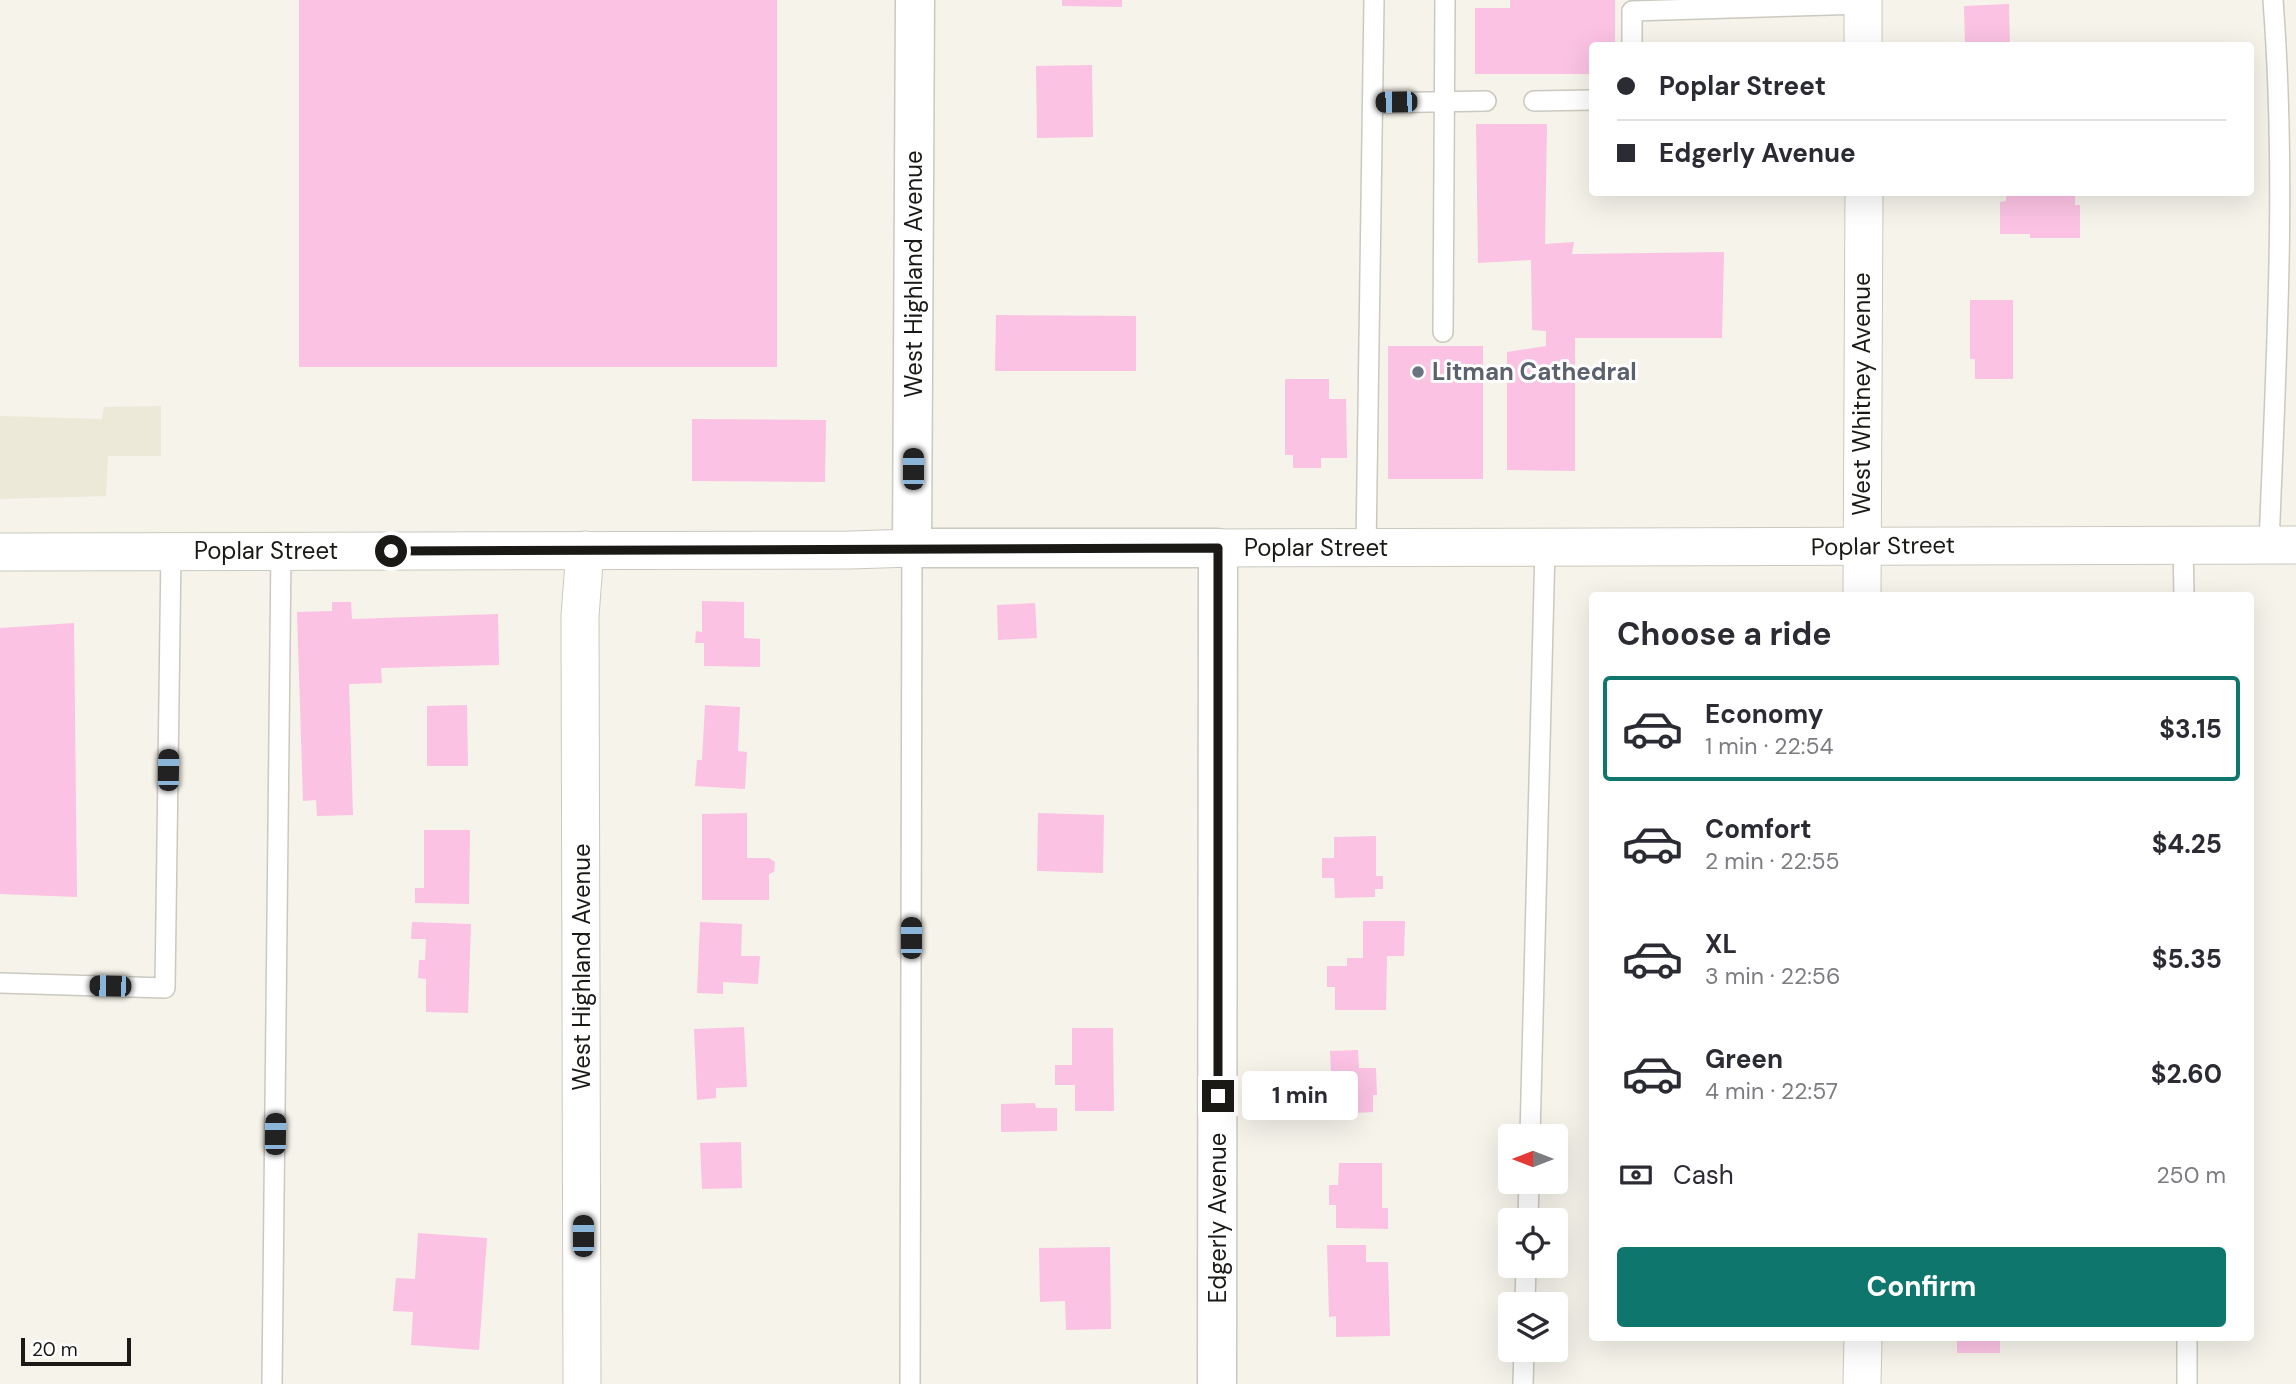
<!DOCTYPE html>
<meta charset="utf-8">
<style>
body{margin:0;font-family:"DM Sans",sans-serif;background:#f2f2f3;color:#2b2b33;height:100vh;display:flex;flex-direction:column;font-size:26px;white-space:nowrap}
*{box-sizing:border-box;margin:0}
p{font-size:23px;color:#7c7c81}
.icon{flex:none;width:38px;height:38px;fill:none;stroke:currentColor;stroke-width:2;stroke-linecap:round;stroke-linejoin:round}
.map{position:relative;flex:1;overflow:hidden}
.sheet{position:absolute;left:1589px;top:592px;width:665px;height:749px;display:flex;flex-direction:column;background:#fff;border-radius:7px;box-shadow:0 7px 28px #0002}
.sheet>*{flex:none}
.top-card{position:absolute;left:1589px;top:42px;width:665px;height:154px;border-radius:7px;box-shadow:0 7px 28px #0002;display:grid;align-content:center;height:154px;padding:0 28px;background:#fff}
.needle{width:46px;rotate:270deg}
.tools{position:absolute;left:1498px;top:1124px;display:grid;gap:14px}
.tools a{display:grid;place-items:center;width:70px;height:70px;border-radius:7px;background:#fff;box-shadow:0 7px 28px #0002;font-size:35px}
.scale{position:absolute;left:21px;bottom:18px;width:110px;box-sizing:border-box;padding-left:7px;border:4px solid #1a1916;border-top:0;font-size:19px;line-height:24px;white-space:nowrap;color:#1a1916;-webkit-text-stroke:5px #fff;paint-order:stroke}
.end{position:absolute;width:32px;height:32px;margin:-16px;border:9px solid #1a1916;background:#fff;box-shadow:0 0 0 4px #fff}
.from{border-radius:50%}
.bubble{position:absolute;height:49px;border-radius:7px;background:#fff;box-shadow:0 7px 28px #0002;font-size:23px;font-weight:700;line-height:49px;text-align:center}
.car{position:absolute;width:21px;height:42px;margin:-21px -10px;border-radius:9px;box-shadow:0 0 5px 2px #0007;background:linear-gradient(#222 24%,#8ab4d8 0 40%,#222 0 76%,#8ab4d8 0 86%,#222 0)}
.top-card b{display:flex;align-items:center;gap:24px;height:66px;font-size:26px}
.top-card b+b{border-top:2px solid #e1e1e2}
.top-card i{width:18px;height:18px;background:#2b2b33}
ul{padding:0;list-style:none}
li{display:flex;align-items:center;gap:21px;height:105px;margin:0 14px 10px;padding:0 14px;border:4px solid transparent;border-radius:7px}
li div{flex:1}
li b{display:block;font-size:26px}
li em{font-style:normal;font-weight:700}
li.on{border-color:#0f766e}
li>.icon{width:63px;height:63px;stroke-width:1.5}
h2{padding:0 28px;font-size:32px;line-height:84px}
.pay{display:flex;align-items:center;gap:18px;height:77px;padding:0 28px;font-size:26px}
.pay p{margin-inline-start:auto}
.cta{display:flex;gap:14px;margin-top:auto;padding:14px 28px}
.cta a{flex:1;height:80px;border-radius:7px;background:#0f766e;color:#fff;font-size:28px;font-weight:700;line-height:80px;text-align:center}
.map>svg:first-child{display:block}
</style>
<div class="map">
<svg width="2296" height="1384" viewBox="0 0 2296 1384">
<rect width="100%" height="100%" fill="#f5f3ea"/>
<polygon fill="#ede9d8" points="161,406 161,456 108,456 106,496 0,499 0,416 102,419 104,407"/>
<g fill="#fbc2e3">
<rect x="299" y="0" width="478" height="367"/>
<polygon points="1062,0 1122,0 1122,7 1062,6"/>
<polygon points="1510,0 1615,0 1615,46 1592,46 1592,74 1475,74 1475,8 1510,8"/>
<polygon points="2009,4 2010,46 1965,46 1964,6"/>
<polygon points="1092,65 1093,137 1037,138 1036,66"/>
<polygon points="1476,124 1547,124 1545,244 1574,242 1572,254 1724,252 1722,338 1575,338 1575,471 1507,470 1507,352 1546,346 1546,331 1532,330 1531,260 1478,263"/>
<polygon points="2006,192 2075,192 2075,205 2080,205 2080,238 2030,238 2030,234 2000,234 2000,202 2006,201"/>
<polygon points="1970,300 2013,300 2013,379 1975,379 1975,359 1970,359"/>
<polygon points="996,315 1136,316 1136,371 995,371"/>
<rect x="1388" y="346" width="95" height="133"/>
<polygon points="1285,379 1329,379 1329,399 1346,399 1347,458 1321,458 1321,468 1293,468 1293,455 1285,455"/>
<polygon points="692,419 826,420 825,482 692,481"/>
<polygon points="702,601 744,602 744,638 760,639 760,667 704,666 704,643 695,643 696,631 702,632"/>
<polygon points="332,602 351,602 352,619 498,614 499,665 381,668 382,683 349,684 353,815 317,816 316,800 303,801 297,612 332,611"/>
<polygon points="1035,603 1037,638 998,640 997,605"/>
<polygon points="74,623 77,897 0,894 0,628"/>
<polygon points="467,705 468,766 427,766 427,706"/>
<polygon points="705,705 740,707 738,751 747,752 745,789 695,786 697,760 702,760"/>
<polygon points="747,813 747,858 769,858 775,862 774,872 769,874 769,900 702,900 702,814"/>
<polygon points="1038,813 1104,815 1103,873 1037,871"/>
<polygon points="424,830 470,830 469,904 415,903 415,888 424,888"/>
<polygon points="1376,836 1376,876 1383,876 1383,889 1375,889 1375,897 1335,898 1334,878 1322,878 1322,858 1334,858 1334,837"/>
<polygon points="1363,921 1405,921 1404,956 1387,956 1386,1010 1335,1010 1335,987 1327,987 1327,966 1347,966 1347,958 1363,958"/>
<polygon points="412,922 471,924 468,1013 426,1012 426,979 418,978 419,960 425,960 426,939 411,939"/>
<polygon points="700,922 742,924 741,956 760,956 758,984 723,982 723,994 697,993"/>
<polygon points="744,1027 747,1087 716,1088 716,1098 697,1100 694,1029"/>
<polygon points="1072,1028 1113,1028 1114,1111 1075,1111 1075,1085 1055,1085 1055,1065 1072,1065"/>
<polygon points="1358,1050 1359,1068 1376,1068 1377,1095 1373,1095 1373,1112 1333,1114 1330,1051"/>
<polygon points="1035,1103 1036,1108 1057,1108 1057,1131 1001,1132 1001,1104"/>
<polygon points="741,1142 742,1188 702,1189 700,1143"/>
<polygon points="1339,1163 1382,1163 1382,1208 1388,1208 1388,1229 1336,1228 1336,1205 1329,1205 1329,1185 1338,1185"/>
<polygon points="418,1233 487,1238 479,1350 411,1345 413,1312 393,1311 396,1278 415,1279"/>
<polygon points="1327,1245 1366,1245 1366,1262 1388,1262 1390,1336 1336,1337 1336,1316 1329,1317"/>
<polygon points="1110,1247 1111,1329 1066,1330 1065,1301 1040,1302 1039,1248"/>
<rect x="1957" y="1337" width="43" height="16"/>
</g>
<g fill="none" stroke-linecap="round" stroke-linejoin="round">
<defs>
<g id="service">
<polyline points="1632,46 1632,11 1863,4"/>
<polyline points="1534,101 1592,100"/>
<polyline points="1373,103 1486,101"/>
<polyline points="1443,332 1445,0"/>
<polyline points="2183,544 2184,595"/>
<path d="M2269 545C2276 363 2287 181 2273 0"/>
<polyline points="1366,548 1374,0"/>
<polyline points="0,983 165,988 171,552"/>
<polyline points="1530,1136 1545,547"/>
<polyline points="1528,1220 1529,1181"/>
<polyline points="1525,1304 1526,1265"/>
<polyline points="2187,1337 2187,1384"/>
<polyline points="272,1384 281,551"/>
<polyline points="910,1384 912,548"/>
<polyline points="1523,1384 1524,1349"/>
</g>
<g id="minor">
<polyline points="1863,0 1863,46"/>
<polyline points="1218,548 2296,545"/>
<polyline points="0,552 850,550 912,548"/>
<polyline points="1862,595 1864,192"/>
<polyline points="582,1384 580,616 585,550"/>
<polyline points="1862,1384 1863,1337"/>
</g>
<polyline id="tertiary" points="915,0 912,548 1218,548 1217,1384"/>
</defs>
<use href="#service" stroke="#cbc9bf" stroke-width="22"/>
<use href="#minor" stroke="#cbc9bf" stroke-width="39"/>
<use href="#tertiary" stroke="#cbc9bf" stroke-width="41"/>
<use href="#service" stroke="#fff" stroke-width="19"/>
<use href="#minor" stroke="#fff" stroke-width="37"/>
<use href="#tertiary" stroke="#fff" stroke-width="38"/>
</g>
<g fill="none" stroke-linecap="round" stroke-linejoin="round">
<polyline stroke="#1a1916" stroke-width="9" points="391,551 1218,548 1218,1096"/>
</g>
<circle fill="#6b7280" stroke="#fff" stroke-width="2.5" cx="1418" cy="372" r="7"/>
<g text-anchor="middle" stroke-width="6" stroke-linejoin="round" paint-order="stroke">
<g font-size="24" fill="#1a1916" stroke="#fff">
<text transform="translate(914 274) rotate(-90)" y="8">West Highland Avenue</text>
<text transform="translate(1862 394) rotate(-90)" y="8">West Whitney Avenue</text>
<text transform="translate(1883 546) rotate(-1)" y="8">Poplar Street</text>
<text x="1316" y="556">Poplar Street</text>
<text x="266" y="559">Poplar Street</text>
<text transform="translate(582 967) rotate(-90)" y="8">West Highland Avenue</text>
<text transform="translate(1218 1218) rotate(-90)" y="8">Edgerly Avenue</text>
</g>
<g font-size="24" font-weight="bold" fill="#5b616d" stroke="#fff" text-anchor="start">
<text x="1432" y="380">Litman Cathedral</text>
</g>
</g>
</svg>
<div class="tools">
<a><svg class="needle" viewBox="-14 -14 28 28"><path d="M0-13l5 13h-10z" fill="#e53935"/><path d="M0 13l5-13h-10z" fill="#7c7c81"/></svg></a>
<a><svg class="icon" aria-label="locate" viewBox="0 0 24 24"><circle cx="12" cy="12" r="6"/><path d="M12 2v4M12 18v4M2 12h4M18 12h4"/></svg></a>
<a><svg class="icon" aria-label="layers" viewBox="0 0 24 24"><path d="M12 4l9 5-9 5-9-5zM3 14l9 5 9-5"/></svg></a>
</div>
<div class="scale">20 m</div>
<i class="end from" style="left:391px;top:551px"></i>
<i class="end" style="left:1218px;top:1096px"></i>
<div class="bubble" style="left:1242px;top:1071px;width:116px">1 min</div>
<i class="car" style="left:1396px;top:102px;rotate:269deg"></i>
<i class="car" style="left:913px;top:469px;rotate:0deg"></i>
<i class="car" style="left:168px;top:770px;rotate:1deg"></i>
<i class="car" style="left:911px;top:938px;rotate:0deg"></i>
<i class="car" style="left:110px;top:986px;rotate:271deg"></i>
<i class="car" style="left:275px;top:1134px;rotate:1deg"></i>
<i class="car" style="left:583px;top:1236px;rotate:0deg"></i>
<div class="top-card">
<b><i class="from"></i>Poplar Street</b>
<b><i></i>Edgerly Avenue</b>
</div>
<section class="sheet">
<h2>Choose a ride</h2>
<ul>
<li class="on"><svg class="icon" aria-label="car" viewBox="0 0 24 24"><path d="M5 17H2v-5l4-1 3-4h7l3 4 3 1v5h-3M9 17h6M6 11h13"/><circle cx="7" cy="17" r="2"/><circle cx="17" cy="17" r="2"/></svg><div><b>Economy</b><p>1 min · 22:54</p></div><em>$3.15</em></li>
<li><svg class="icon" aria-label="car" viewBox="0 0 24 24"><path d="M5 17H2v-5l4-1 3-4h7l3 4 3 1v5h-3M9 17h6M6 11h13"/><circle cx="7" cy="17" r="2"/><circle cx="17" cy="17" r="2"/></svg><div><b>Comfort</b><p>2 min · 22:55</p></div><em>$4.25</em></li>
<li><svg class="icon" aria-label="car" viewBox="0 0 24 24"><path d="M5 17H2v-5l4-1 3-4h7l3 4 3 1v5h-3M9 17h6M6 11h13"/><circle cx="7" cy="17" r="2"/><circle cx="17" cy="17" r="2"/></svg><div><b>XL</b><p>3 min · 22:56</p></div><em>$5.35</em></li>
<li><svg class="icon" aria-label="car" viewBox="0 0 24 24"><path d="M5 17H2v-5l4-1 3-4h7l3 4 3 1v5h-3M9 17h6M6 11h13"/><circle cx="7" cy="17" r="2"/><circle cx="17" cy="17" r="2"/></svg><div><b>Green</b><p>4 min · 22:57</p></div><em>$2.60</em></li>
</ul>
<div class="pay"><svg class="icon" aria-label="cash" viewBox="0 0 24 24"><path d="M3 7h18v10H3z"/><circle cx="12" cy="12" r="2"/></svg>Cash<p>250 m</p></div>
<div class="cta"><a>Confirm</a></div>
</section>
</div>
